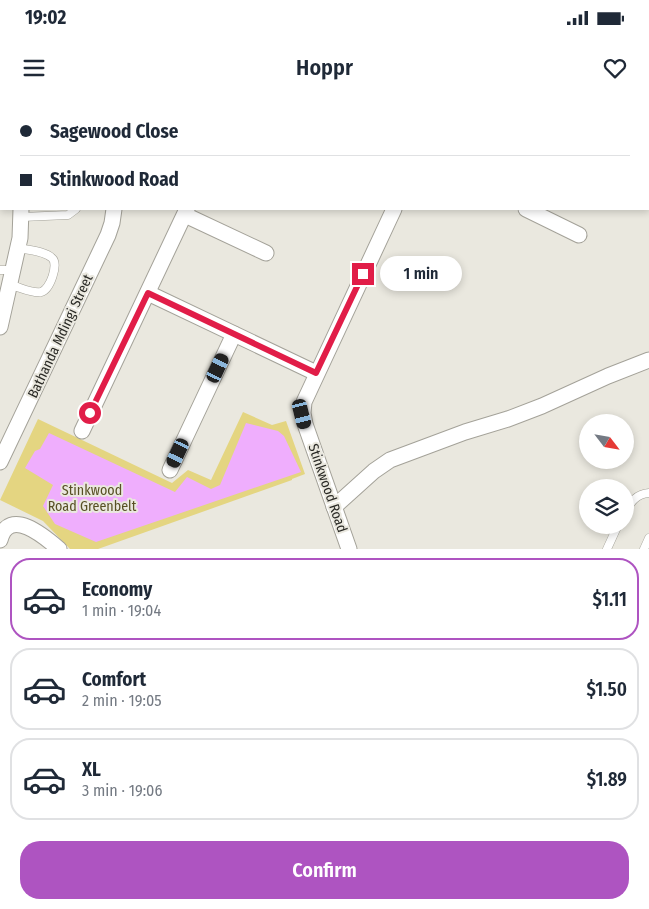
<!DOCTYPE html>
<meta charset="utf-8">
<style>
body{margin:0;font-family:"Fira Sans Condensed",sans-serif;background:#f6f6f7;color:#1f2937;height:100vh;display:flex;flex-direction:column;font-size:19px;white-space:nowrap}
*{box-sizing:border-box;margin:0}
p{font-size:16px;color:#747a83}
.icon{flex:none;width:28px;height:28px;fill:none;stroke:currentColor;stroke-width:2;stroke-linecap:round;stroke-linejoin:round}
.map{position:relative;height:449px;overflow:hidden}
.sheet{display:flex;flex-direction:column;background:#fff;flex:1}
.sheet>*{flex:none}
.banner{position:absolute;left:0px;top:0px;width:650px;height:110px;box-shadow:0 2px 8px #0003;display:grid;align-content:center;height:110px;padding:0 20px;background:#fff}
.needle{width:32px;rotate:121deg}
.fabs{position:absolute;left:579px;top:314px;display:grid;gap:10px}
.fabs a{display:grid;place-items:center;width:55px;height:55px;border-radius:50%;background:#fff;box-shadow:0 2px 8px #0003;font-size:25px}
.end{position:absolute;width:22px;height:22px;margin:-11px;border:6px solid #e11d48;background:#fff;box-shadow:0 0 0 2px #fff}
.from{border-radius:50%}
.bubble{position:absolute;height:35px;border-radius:18px;background:#fff;box-shadow:0 2px 8px #0003;font-size:16px;font-weight:600;line-height:35px;text-align:center}
.car{position:absolute;width:15px;height:30px;margin:-15px -8px;border-radius:6px;box-shadow:0 0 4px 1px #0007;background:linear-gradient(#222 24%,#8ab4d8 0 40%,#222 0 76%,#8ab4d8 0 86%,#222 0)}
.banner b{display:flex;align-items:center;gap:18px;height:48px;font-size:19px}
.banner b+b{border-top:1px solid #e0e1e3}
.banner i{width:12px;height:12px;background:#1f2937}
ul{padding:9px 0 0;list-style:none}
li{display:flex;align-items:center;gap:15px;height:82px;margin:0 10px 8px;padding:0 10px;border:2px solid #e0e1e3;border-radius:20px}
li div{flex:1}
li b{display:block;font-size:19px}
li em{font-style:normal;font-weight:600}
li.current{border-color:#ae54c1}
li>.icon{width:45px;height:45px;stroke-width:1.5}
.primary-button{display:flex;gap:10px;margin-top:auto;padding:10px 20px}
.primary-button a{flex:1;height:58px;border-radius:20px;background:#ae54c1;color:#fff;font-size:20px;font-weight:600;line-height:58px;text-align:center}
.status{display:flex;justify-content:space-between;align-items:center;height:35px;padding:0 25px;background:#fff;direction:ltr}
.status svg{height:14px;fill:currentColor}
header{display:flex;justify-content:space-between;align-items:center;height:65px;padding:0 20px;background:#fff;font-size:22px;font-weight:600}
.map>svg:first-child{display:block}
</style>
<div class="status"><b>19:02</b><svg viewBox="0 0 49 12"><path d="M0 12V9h3v3zM5 12V6h3v6zM10 12V3h3v9zM15 12V0h3v12zM26 1h20v11H26zM47 4h2v5h-2z"/></svg></div>
<header><svg class="icon" aria-label="menu" viewBox="0 0 24 24"><path d="M4 6h16M4 12h16M4 18h16"/></svg>Hoppr<svg class="icon" aria-label="heart" viewBox="0 0 24 24"><path d="M12 20l-8-8c-3-5 5-10 8-4 3-6 11-1 8 4z"/></svg></header>
<div class="map">
<svg width="649" height="449" viewBox="0 0 649 449">
<rect width="100%" height="100%" fill="#eae8df"/>
<polygon fill="#e4d581" points="243,312 272,325 286,321 305,374 292,379 292,380 98,449 70,449 43,421 0,400 38,319 172,383 188,370 211,380"/>
<polygon fill="#efaefd" points="246,323 278,331 284,336 301,372 96,442 55,424 43,406 53,385 25,368 35,351 40,349 49,333 175,392 187,377 211,389 220,385"/>
<g fill="none" stroke-linecap="round" stroke-linejoin="round">
<defs>
<g id="lane">
<polyline points="0,27 1,27"/>
<polyline points="0,77 1,77"/>
<polyline points="22,117 68,115 76,109"/>
<polyline points="0,170 13,170"/>
<path d="M11 185C19 187 33 194 41 192 50 190 59 164 52 158 45 151 28 150 18 148"/>
<path d="M625 412C631 402 636 394 649 393"/>
<polyline points="607,449 618,425"/>
<polyline points="644,449 649,438"/>
</g>
<g id="street">
<polyline points="82,0 82,1"/>
<polyline points="16,1 16,0"/>
<polyline points="239,1 239,0"/>
<polyline points="445,1 446,0"/>
<polyline points="547,1 547,0"/>
<polyline points="526,109 579,135"/>
<polyline points="185,115 266,153"/>
<polyline points="148,193 316,273"/>
<polyline points="0,227 20,138 21,109"/>
<polyline points="82,331 187,109"/>
<polyline points="0,362 108,135 112,123 114,109"/>
<polyline points="170,370 234,234"/>
<polyline points="334,407 374,371 390,360 465,332 508,319 542,306 608,276 649,260"/>
<path d="M0 440C9 406 45 437 59 449"/>
<polyline points="349,449 305,324 303,313 304,302 394,109"/>
</g>
</defs>
<use href="#lane" stroke="#a4a299" stroke-width="9"/>
<use href="#street" stroke="#a4a299" stroke-width="17"/>
<use href="#lane" stroke="#fff" stroke-width="8"/>
<use href="#street" stroke="#fff" stroke-width="15"/>
</g>
<g fill="none" stroke-linecap="round" stroke-linejoin="round">
<polyline stroke="#e11d48" stroke-width="6" points="90,313 148,193 316,273 363,174"/>
</g>
<g text-anchor="middle" stroke-width="4" stroke-linejoin="round" paint-order="stroke">
<g font-size="14" fill="#292925" stroke="#eae8df">
<text transform="translate(60 236) rotate(-65)" y="5">Bathanda Mdingi Street</text>
<text transform="translate(328 388) rotate(71)" y="5">Stinkwood Road</text>
</g>
<g font-size="14" fill="#585025" stroke="#eae8df">
<text x="92" y="395">Stinkwood<tspan x="92" dy="16">Road Greenbelt</tspan></text>
</g>
</g>
</svg>
<div class="fabs">
<a><svg class="needle" viewBox="-14 -14 28 28"><path d="M0-13l5 13h-10z" fill="#e53935"/><path d="M0 13l5-13h-10z" fill="#747a83"/></svg></a>
<a><svg class="icon" aria-label="layers" viewBox="0 0 24 24"><path d="M12 4l9 5-9 5-9-5zM3 14l9 5 9-5"/></svg></a>
</div>
<i class="end from" style="left:90px;top:313px"></i>
<i class="end" style="left:363px;top:174px"></i>
<div class="bubble" style="left:380px;top:156px;width:82px">1 min</div>
<i class="car" style="left:218px;top:268px;rotate:25deg"></i>
<i class="car" style="left:302px;top:314px;rotate:166deg"></i>
<i class="car" style="left:178px;top:353px;rotate:205deg"></i>
<div class="banner">
<b><i class="from"></i>Sagewood Close</b>
<b><i></i>Stinkwood Road</b>
</div>
</div>
<section class="sheet">
<ul>
<li class="current"><svg class="icon" aria-label="car" viewBox="0 0 24 24"><path d="M5 17H2v-5l4-1 3-4h7l3 4 3 1v5h-3M9 17h6M6 11h13"/><circle cx="7" cy="17" r="2"/><circle cx="17" cy="17" r="2"/></svg><div><b>Economy</b><p>1 min · 19:04</p></div><em>$1.11</em></li>
<li><svg class="icon" aria-label="car" viewBox="0 0 24 24"><path d="M5 17H2v-5l4-1 3-4h7l3 4 3 1v5h-3M9 17h6M6 11h13"/><circle cx="7" cy="17" r="2"/><circle cx="17" cy="17" r="2"/></svg><div><b>Comfort</b><p>2 min · 19:05</p></div><em>$1.50</em></li>
<li><svg class="icon" aria-label="car" viewBox="0 0 24 24"><path d="M5 17H2v-5l4-1 3-4h7l3 4 3 1v5h-3M9 17h6M6 11h13"/><circle cx="7" cy="17" r="2"/><circle cx="17" cy="17" r="2"/></svg><div><b>XL</b><p>3 min · 19:06</p></div><em>$1.89</em></li>
</ul>
<div class="primary-button"><a>Confirm</a></div>
</section>
